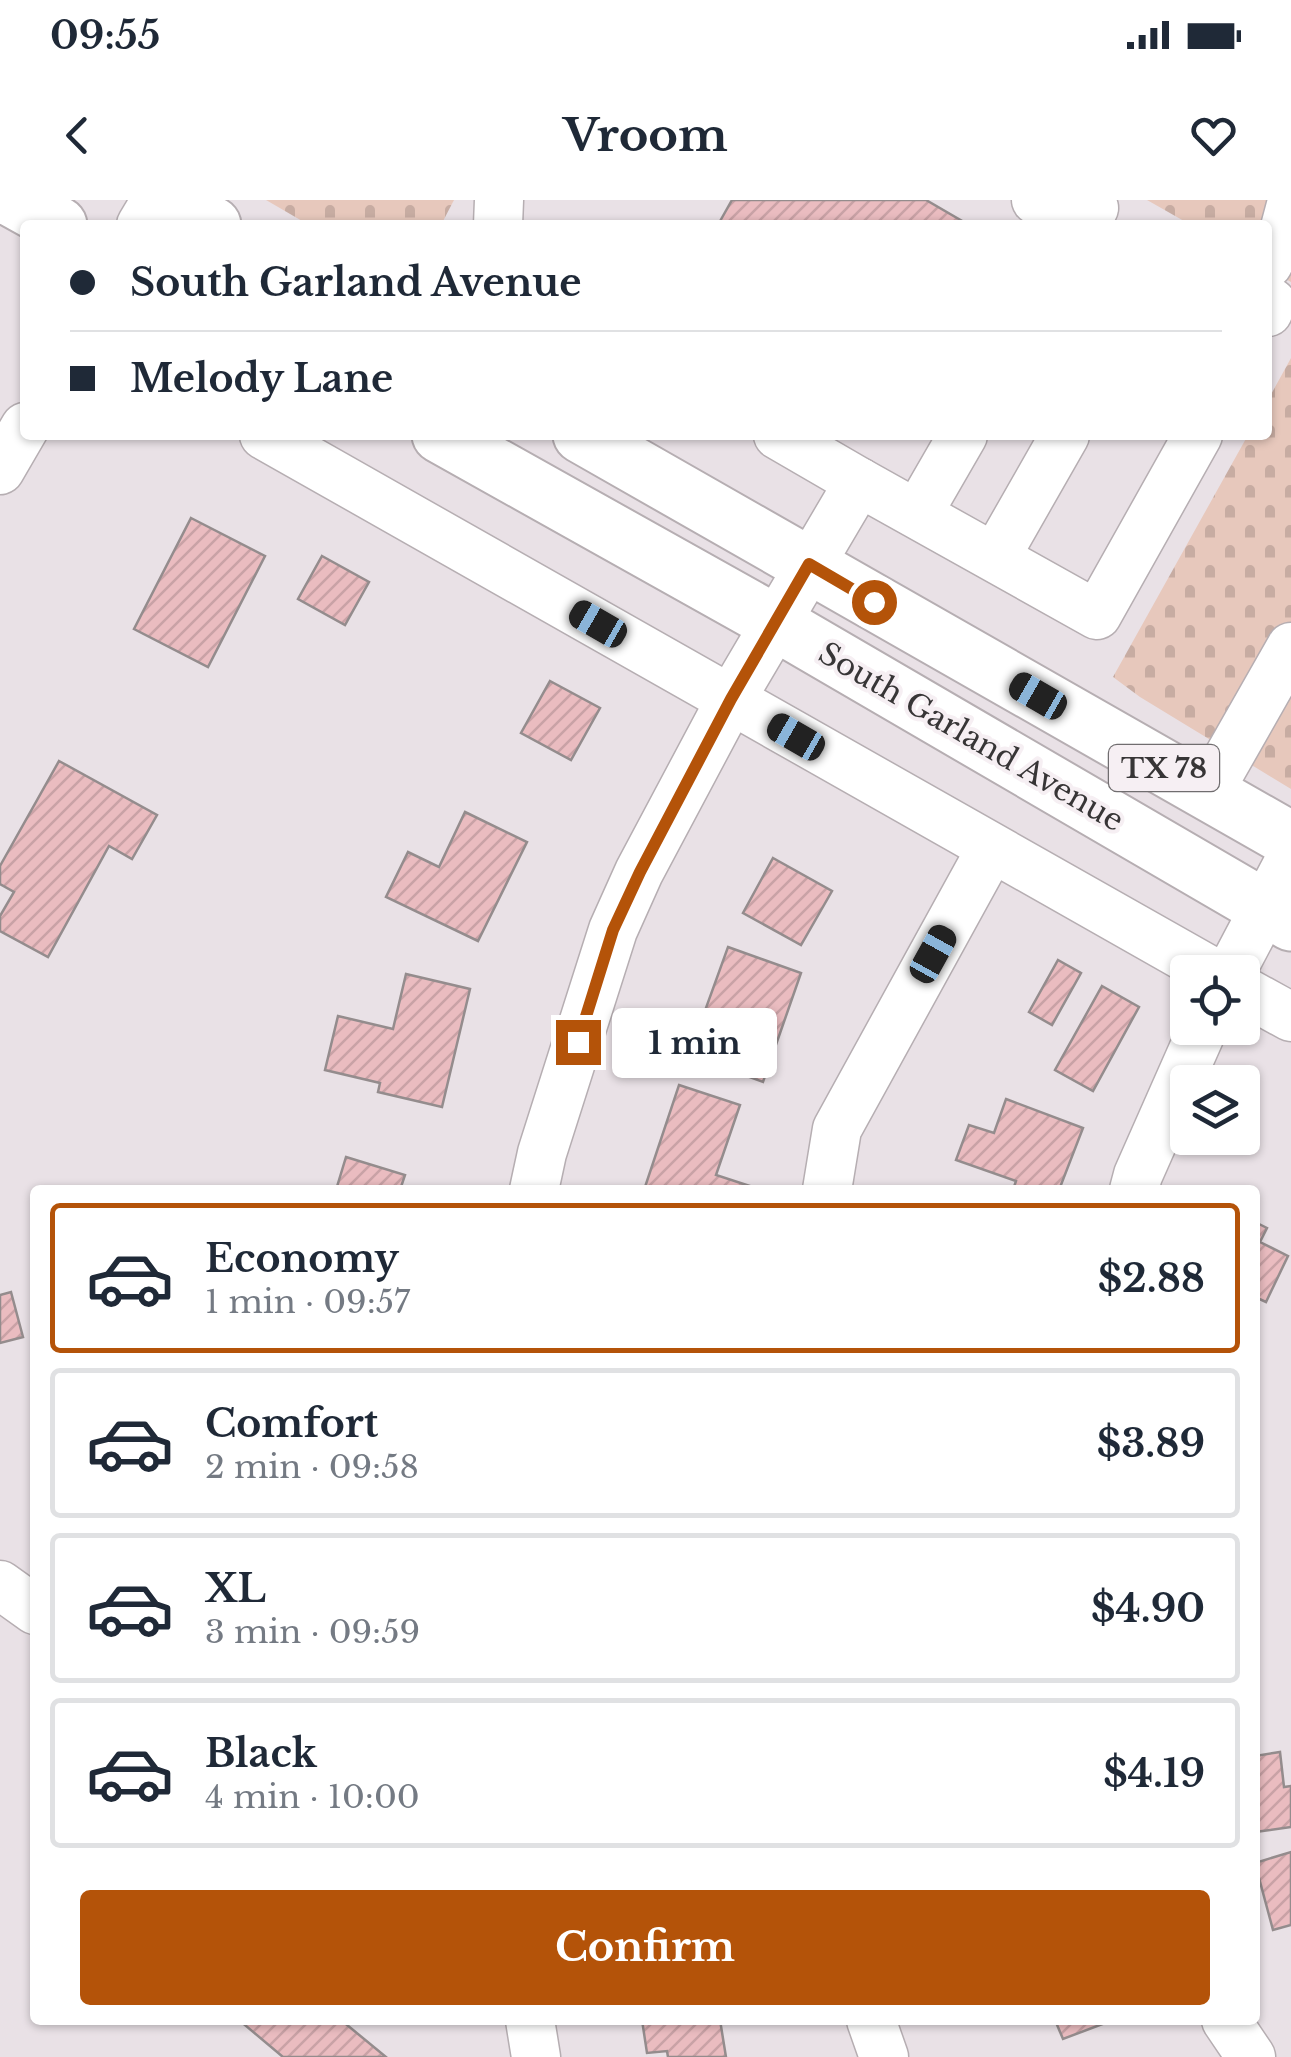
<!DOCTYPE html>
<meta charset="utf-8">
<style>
body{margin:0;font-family:"Libre Baskerville",serif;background:#f6f6f7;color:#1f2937;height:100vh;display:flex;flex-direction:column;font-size:38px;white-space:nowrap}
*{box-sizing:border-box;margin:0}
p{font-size:32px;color:#747a83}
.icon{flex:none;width:55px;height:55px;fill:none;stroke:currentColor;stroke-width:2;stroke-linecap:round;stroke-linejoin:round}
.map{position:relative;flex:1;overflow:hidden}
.panel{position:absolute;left:30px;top:985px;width:1230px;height:840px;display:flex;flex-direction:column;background:#fff;border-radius:10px;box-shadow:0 2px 8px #0004}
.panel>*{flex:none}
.banner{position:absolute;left:20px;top:20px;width:1252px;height:220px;border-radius:10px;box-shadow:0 2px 8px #0004;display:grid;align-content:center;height:220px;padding:0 50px;background:#fff}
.buttons{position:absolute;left:1170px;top:755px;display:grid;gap:20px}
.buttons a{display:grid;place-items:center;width:90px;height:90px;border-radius:10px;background:#fff;box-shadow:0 2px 8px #0004;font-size:50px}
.end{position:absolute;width:45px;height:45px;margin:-22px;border:12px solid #b45309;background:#fff;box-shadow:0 0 0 5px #fff}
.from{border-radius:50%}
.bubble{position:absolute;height:70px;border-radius:10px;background:#fff;box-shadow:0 2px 8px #0004;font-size:32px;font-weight:800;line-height:70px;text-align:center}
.car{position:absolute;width:30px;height:60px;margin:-30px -15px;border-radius:12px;box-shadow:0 0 8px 2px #0007;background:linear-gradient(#222 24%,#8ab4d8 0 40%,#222 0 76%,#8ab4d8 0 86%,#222 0)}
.banner b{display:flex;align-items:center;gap:35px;height:95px;font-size:38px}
.banner b+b{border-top:2px solid #e0e1e3}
.banner i{width:25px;height:25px;background:#1f2937}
ul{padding:18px 0 0;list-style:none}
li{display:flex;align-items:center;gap:30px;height:150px;margin:0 20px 15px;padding:0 30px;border:5px solid #e0e1e3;border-radius:10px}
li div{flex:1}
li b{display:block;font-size:38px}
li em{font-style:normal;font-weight:800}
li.on{border-color:#b45309}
li>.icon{width:90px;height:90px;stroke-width:1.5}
.primary-button{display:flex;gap:20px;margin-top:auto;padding:20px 50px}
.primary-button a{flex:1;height:115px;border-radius:10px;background:#b45309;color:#fff;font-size:40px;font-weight:800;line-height:115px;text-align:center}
.status{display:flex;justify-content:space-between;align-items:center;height:70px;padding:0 50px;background:#fff;direction:ltr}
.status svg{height:28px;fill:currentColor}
header{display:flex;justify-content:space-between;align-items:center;height:130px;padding:0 50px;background:#fff;font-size:45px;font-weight:800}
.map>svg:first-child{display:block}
</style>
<div class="status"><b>09:55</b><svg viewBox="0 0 49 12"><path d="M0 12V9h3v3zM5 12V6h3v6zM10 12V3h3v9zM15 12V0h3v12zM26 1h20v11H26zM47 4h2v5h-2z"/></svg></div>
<header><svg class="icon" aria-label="back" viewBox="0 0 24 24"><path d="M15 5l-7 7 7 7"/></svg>Vroom<svg class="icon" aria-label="heart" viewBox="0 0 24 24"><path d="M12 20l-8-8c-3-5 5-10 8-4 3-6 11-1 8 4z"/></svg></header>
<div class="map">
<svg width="1291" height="1857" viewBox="0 0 1291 1857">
<defs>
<pattern id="cemetery-stones" width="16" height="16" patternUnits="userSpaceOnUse" patternTransform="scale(2.5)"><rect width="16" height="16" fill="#e7c8bc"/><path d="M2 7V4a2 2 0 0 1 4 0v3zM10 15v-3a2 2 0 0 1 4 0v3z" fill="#c7aca2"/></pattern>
<pattern id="building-hatch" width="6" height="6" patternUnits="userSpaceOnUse" patternTransform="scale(2.5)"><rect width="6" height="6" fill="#eabcc0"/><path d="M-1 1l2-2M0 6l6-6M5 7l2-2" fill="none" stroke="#c9a2a6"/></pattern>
</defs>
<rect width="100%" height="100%" fill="#e9e1e6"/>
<g fill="url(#cemetery-stones)">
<polygon points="266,0 454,0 441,25 309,25"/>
<polygon points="1147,0 1291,0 1291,82 1268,69 1268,25 1191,25"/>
<polygon points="1291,158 1291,589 1140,497 1113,477 1248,235 1268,235 1268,200"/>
</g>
<g fill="url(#building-hatch)" stroke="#948c8d" stroke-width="2.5">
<polygon points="732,0 926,0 969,25 709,25 719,23"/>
<polygon points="191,318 265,356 208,467 134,429"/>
<polygon points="322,356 369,382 345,425 298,399"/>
<polygon points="550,481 600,508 571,560 521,533"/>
<polygon points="59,561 157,615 132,659 109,646 48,757 0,731 0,716 14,692 0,684 0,666"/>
<polygon points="465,612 527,642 478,741 386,697 408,652 439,667"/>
<polygon points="773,658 832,691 801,745 743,713"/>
<polygon points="728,747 801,773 763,882 689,855"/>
<polygon points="1058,760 1081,773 1052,825 1029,812"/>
<polygon points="406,774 470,789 442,907 378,892 380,883 325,870 338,816 393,829"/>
<polygon points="1102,786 1139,807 1093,891 1055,870"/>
<polygon points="679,885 740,905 716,975 762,990 644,990"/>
<polygon points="1006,899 1083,928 1059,990 1013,990 1016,981 956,960 969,925 994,933"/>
<polygon points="346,957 405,975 400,990 336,990"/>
<polygon points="1255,1022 1267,1028 1260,1042 1288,1056 1266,1102 1255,1097"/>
<polygon points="11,1092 23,1137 0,1143 0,1095"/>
<polygon points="1280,1552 1284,1587 1291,1586 1291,1627 1255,1632 1255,1556"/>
<polygon points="1291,1652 1291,1725 1273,1730 1255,1663"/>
<polygon points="239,1820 341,1820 386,1857 283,1857"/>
<polygon points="642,1820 720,1820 726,1857 668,1857 667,1851 647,1853"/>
<polygon points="1055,1820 1113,1820 1063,1839"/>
</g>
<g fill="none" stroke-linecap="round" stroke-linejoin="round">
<defs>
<g id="minor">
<polyline points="1036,0 1094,8"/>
<polyline points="141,25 156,0"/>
<polyline points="498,25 499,0"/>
<polyline points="1268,64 1283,35 1291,5"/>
<polyline points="1268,100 1272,103 1268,112"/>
<polyline points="264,235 1212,772"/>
<polyline points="0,270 25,227"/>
<polyline points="859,282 1097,415 1198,235"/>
<polyline points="918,313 963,235"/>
<polyline points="996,356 1065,235"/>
<polyline points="1208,593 1291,447"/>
<polyline points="1231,772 1291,658"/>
<polyline points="1242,790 1291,817"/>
<polyline points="534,990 542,953 613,730 639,672 731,499 859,282 778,235"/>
<polyline points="827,990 837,929 991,649"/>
<polyline points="1134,990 1138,975 1203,828"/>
<polyline points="0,1385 35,1410"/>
<polyline points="530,1820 536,1857"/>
<polyline points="871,1820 884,1857"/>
<polyline points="1226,1820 1251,1857"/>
</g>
<g id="major">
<polyline points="14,0 59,25"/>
<polyline points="169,0 213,25"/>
<polyline points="440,235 776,423 1291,723"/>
<polyline points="581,235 1291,640"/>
</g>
</defs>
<use href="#minor" stroke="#b6aeb2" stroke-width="51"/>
<use href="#major" stroke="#b6aeb2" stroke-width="59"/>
<use href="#minor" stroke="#fff" stroke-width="48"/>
<use href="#major" stroke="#fff" stroke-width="55"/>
</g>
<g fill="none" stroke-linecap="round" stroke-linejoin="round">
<polyline stroke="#b45309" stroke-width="12" points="578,842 613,730 640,672 731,499 809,364 874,402"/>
</g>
<g text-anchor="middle" stroke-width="8" stroke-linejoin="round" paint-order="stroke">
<rect fill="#f6eff3" stroke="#706d6f" stroke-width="2.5" x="1109" y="545" width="110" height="46" rx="8"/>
<g font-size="28" font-weight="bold" fill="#373536">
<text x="1164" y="578">TX 78</text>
</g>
<g font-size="30" fill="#373536" stroke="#f6eff3">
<text transform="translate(971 537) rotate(30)" y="10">South Garland Avenue</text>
</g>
</g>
</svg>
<div class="buttons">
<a><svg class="icon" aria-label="locate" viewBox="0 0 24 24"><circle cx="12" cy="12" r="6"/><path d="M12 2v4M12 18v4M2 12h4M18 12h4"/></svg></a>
<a><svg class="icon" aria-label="layers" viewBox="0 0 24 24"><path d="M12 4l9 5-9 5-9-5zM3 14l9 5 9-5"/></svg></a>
</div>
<i class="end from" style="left:874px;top:402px"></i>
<i class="end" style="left:578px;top:842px"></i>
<div class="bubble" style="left:612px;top:808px;width:165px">1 min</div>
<i class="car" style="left:598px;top:424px;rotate:300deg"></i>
<i class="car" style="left:1038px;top:496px;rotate:300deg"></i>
<i class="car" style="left:796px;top:537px;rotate:300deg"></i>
<i class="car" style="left:933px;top:754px;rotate:29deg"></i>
<div class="banner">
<b><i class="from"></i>South Garland Avenue</b>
<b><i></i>Melody Lane</b>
</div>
<section class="panel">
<ul>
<li class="on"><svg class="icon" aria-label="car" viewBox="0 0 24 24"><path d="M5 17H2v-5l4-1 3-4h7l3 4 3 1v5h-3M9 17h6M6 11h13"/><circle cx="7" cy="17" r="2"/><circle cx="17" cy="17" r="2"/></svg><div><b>Economy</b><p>1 min · 09:57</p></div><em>$2.88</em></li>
<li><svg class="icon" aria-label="car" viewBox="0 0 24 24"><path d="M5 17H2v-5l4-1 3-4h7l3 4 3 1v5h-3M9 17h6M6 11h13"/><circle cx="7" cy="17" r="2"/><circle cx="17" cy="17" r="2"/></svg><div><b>Comfort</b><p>2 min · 09:58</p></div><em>$3.89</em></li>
<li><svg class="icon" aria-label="car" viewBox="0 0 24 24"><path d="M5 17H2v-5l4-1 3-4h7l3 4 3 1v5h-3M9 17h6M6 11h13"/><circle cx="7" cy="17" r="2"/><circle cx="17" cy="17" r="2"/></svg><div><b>XL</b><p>3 min · 09:59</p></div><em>$4.90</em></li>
<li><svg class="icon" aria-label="car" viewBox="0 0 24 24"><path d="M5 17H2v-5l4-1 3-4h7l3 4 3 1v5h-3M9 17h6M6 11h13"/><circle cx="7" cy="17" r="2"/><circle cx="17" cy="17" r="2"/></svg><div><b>Black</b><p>4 min · 10:00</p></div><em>$4.19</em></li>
</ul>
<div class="primary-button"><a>Confirm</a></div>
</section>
</div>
